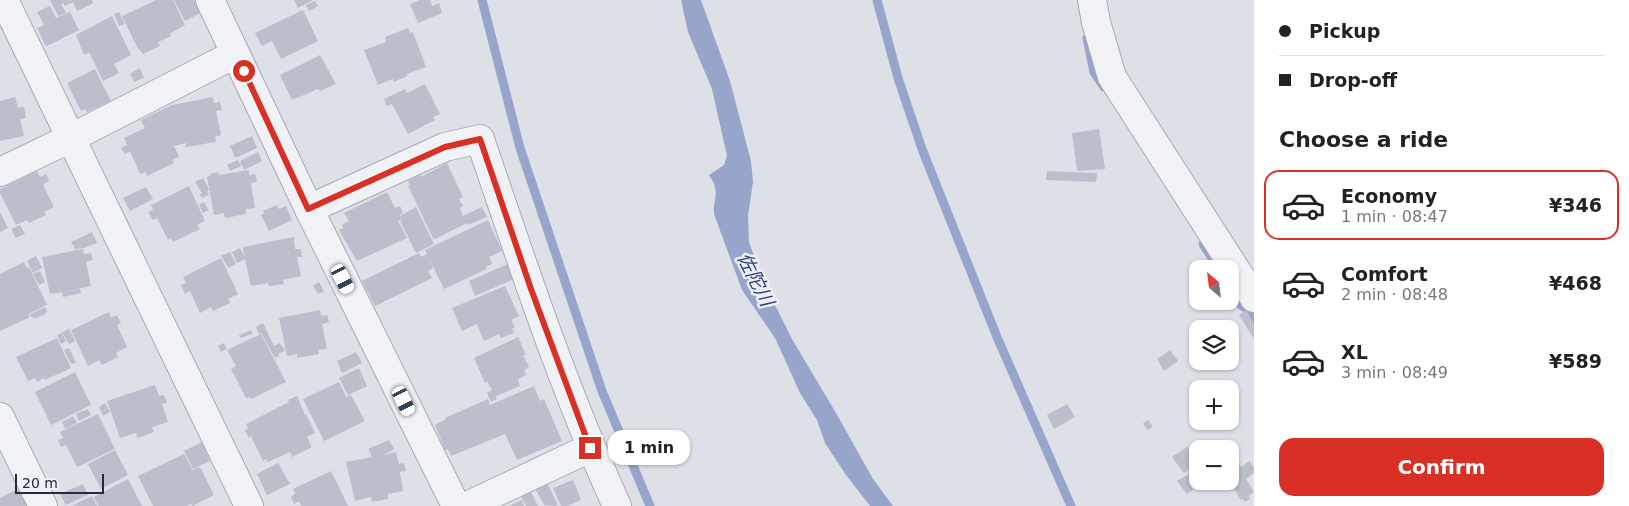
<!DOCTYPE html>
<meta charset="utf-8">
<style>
body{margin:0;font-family:"DejaVu Sans","Noto Sans JP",sans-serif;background:#f6f6f6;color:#222;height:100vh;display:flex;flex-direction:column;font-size:19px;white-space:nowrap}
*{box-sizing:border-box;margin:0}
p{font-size:16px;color:#767676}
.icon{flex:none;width:28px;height:28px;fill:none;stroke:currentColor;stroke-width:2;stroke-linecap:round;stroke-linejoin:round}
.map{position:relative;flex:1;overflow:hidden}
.panel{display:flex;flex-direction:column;background:#fff;width:375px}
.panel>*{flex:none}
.guide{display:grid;align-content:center;height:110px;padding:0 25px;background:#fff}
.needle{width:32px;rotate:332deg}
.tools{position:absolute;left:1189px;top:260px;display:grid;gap:10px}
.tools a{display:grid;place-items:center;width:50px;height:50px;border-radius:10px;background:#fff;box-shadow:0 1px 4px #0004;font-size:25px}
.scale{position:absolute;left:15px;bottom:12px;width:89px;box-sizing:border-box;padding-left:5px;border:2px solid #262a40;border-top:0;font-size:14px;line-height:18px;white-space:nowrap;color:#262a40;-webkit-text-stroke:4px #edeff6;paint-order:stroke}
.end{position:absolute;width:22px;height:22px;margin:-11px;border:6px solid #d93025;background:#fff;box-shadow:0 0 0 2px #fff}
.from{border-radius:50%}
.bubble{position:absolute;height:35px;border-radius:15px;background:#fff;box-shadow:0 1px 4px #0004;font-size:16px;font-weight:800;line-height:35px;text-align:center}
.car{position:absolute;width:15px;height:30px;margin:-15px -8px;border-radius:6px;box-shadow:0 0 4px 1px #0007;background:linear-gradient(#fff 24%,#345 0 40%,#fff 0 76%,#345 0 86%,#fff 0)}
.guide b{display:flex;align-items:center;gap:18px;height:48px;font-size:19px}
.guide b+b{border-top:1px solid #e0e0e0}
.guide i{width:12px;height:12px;background:#222}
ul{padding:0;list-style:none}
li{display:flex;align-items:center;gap:15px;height:70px;margin:0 10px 8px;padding:0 15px;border:2px solid transparent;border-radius:15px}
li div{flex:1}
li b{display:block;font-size:19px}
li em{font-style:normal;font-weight:800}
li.on{border-color:#d93025}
li>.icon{width:45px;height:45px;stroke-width:1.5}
h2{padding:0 25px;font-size:22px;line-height:60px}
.button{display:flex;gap:10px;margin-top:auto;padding:10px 25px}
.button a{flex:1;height:58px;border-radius:15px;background:#d93025;color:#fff;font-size:20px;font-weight:800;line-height:58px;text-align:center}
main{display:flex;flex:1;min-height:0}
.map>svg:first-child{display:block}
</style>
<main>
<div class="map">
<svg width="1254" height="506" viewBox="0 0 1254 506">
<rect width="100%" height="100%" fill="#dee0e8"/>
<path fill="#97a5ca" d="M681 0H701L730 81 751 161 753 182 748 216 749 242 763 281 792 339 836 413 873 479 893 506H870L846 475 825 443 817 420 800 393 775 338 742 290 714 214C713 196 721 192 709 175L724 165 727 156 712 89 688 32Z"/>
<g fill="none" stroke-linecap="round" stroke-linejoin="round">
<g stroke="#97a5ca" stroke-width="9">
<polyline points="482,0 520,148 602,391 650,506"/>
<polyline points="877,0 898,78 922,149 997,337 1071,506"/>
<polyline points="1087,38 1094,72 1104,87"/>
<polyline points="1203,244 1219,269"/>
<polyline points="1230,287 1242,306 1248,309 1254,320"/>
</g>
</g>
<g fill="#bbbecb">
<polygon points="50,0 92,0 93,3 77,11 73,2 65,6 63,3 61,4 66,13 58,16"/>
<polygon points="156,0 173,0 185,25 169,34 171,36 158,42 160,46 143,54 139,49 138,49 122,16"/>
<polygon points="174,0 194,0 200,13 185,21"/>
<polygon points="294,0 313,0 298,8"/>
<polygon points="420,0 430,0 432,6 439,3 442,13 418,23 410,4"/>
<polygon points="315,1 318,6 309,11 306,5"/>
<polygon points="50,6 56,18 70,12 79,30 47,46 45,45 37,28 44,25 37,12"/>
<polygon points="303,10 318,41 281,59 272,41 262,46 255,33"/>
<polygon points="119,12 125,24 119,26 114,14"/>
<polygon points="112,16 131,55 114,64 119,73 103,81 89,52 84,55 76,35"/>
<polygon points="408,28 410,33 413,32 426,67 407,74 407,76 394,82 393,79 378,85 364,50 386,42 385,37"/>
<polygon points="320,55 336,84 320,91 318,89 292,100 280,75"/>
<polygon points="140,68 144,78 134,82 130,74"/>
<polygon points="95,69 111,101 87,112 85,109 81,111 67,83"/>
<polygon points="425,84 440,114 433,117 435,120 408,134 392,104 387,106 384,99 405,89 407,93"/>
<polygon points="15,97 18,108 24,107 26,118 20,119 24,136 0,141 0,101"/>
<polygon points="213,97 214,103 220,102 222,110 216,111 221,135 215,137 216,142 186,147 186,143 174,146 179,157 172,160 174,163 147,176 146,172 140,174 130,151 125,154 121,148 127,145 124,138 145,128 141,120 172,105"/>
<polygon points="1099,129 1105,169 1077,171 1072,133"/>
<polygon points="252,136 257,148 235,158 230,146"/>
<polygon points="258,152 262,161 244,170 240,161"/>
<polygon points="238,160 241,166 230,171 227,165"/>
<polygon points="447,163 463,197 459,199 463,206 460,208 463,216 482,207 487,217 468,225 467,223 435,239 433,238 408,186 410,185 408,181 420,175 421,177"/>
<polygon points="249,170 249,175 255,174 257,182 251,183 255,208 246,209 246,214 225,218 224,213 214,215 207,177 210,176 210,174 219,172 219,175"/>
<polygon points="37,171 40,177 46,174 49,181 43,185 54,207 44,212 46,215 29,223 27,220 16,225 0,193 0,189"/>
<polygon points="1047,171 1097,173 1096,182 1046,180"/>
<polygon points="203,178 208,187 209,190 207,191 209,195 202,198 199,194 202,193 195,182"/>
<polygon points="189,186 205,221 197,225 200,229 173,242 171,238 168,240 157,218 153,220 148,212 153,210 151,205"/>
<polygon points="146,187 153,199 130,211 123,198"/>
<polygon points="387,192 395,208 400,206 403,213 400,215 399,214 401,219 398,221 407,238 357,261 339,230 343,228 342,225 349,221 344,213"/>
<polygon points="204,202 209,210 203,213 199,205"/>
<polygon points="277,205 279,209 286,206 292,220 269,231 261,215 264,213 263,211"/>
<polygon points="416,207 434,244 416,253 400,221 402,220 400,216"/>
<polygon points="0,212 8,228 0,232"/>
<polygon points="488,220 502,251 489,257 492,264 486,267 487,269 444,289 428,256 433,268 428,271 432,278 375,306 362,281 419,253 421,257 427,254 425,250"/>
<polygon points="20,225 25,234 16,238 11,229"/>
<polygon points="92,232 97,243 84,248 75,249 71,242"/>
<polygon points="294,237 295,249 301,249 302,257 297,257 301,276 283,280 284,284 269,286 268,283 251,286 245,259 237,263 232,252 240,248 244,256 243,247"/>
<polygon points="83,249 84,254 91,253 93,260 86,262 91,286 63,292 80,289 81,293 63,297 62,292 50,294 42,257"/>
<polygon points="230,252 236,264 228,268 221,256"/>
<polygon points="36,256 42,268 33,273 27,261"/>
<polygon points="221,258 238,294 228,299 230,303 213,311 211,307 200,313 190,291 185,294 181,285 186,283 183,277"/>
<polygon points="24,262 27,268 29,267 47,305 28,314 30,317 0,331 0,274"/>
<polygon points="508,264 514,279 475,296 469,281"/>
<polygon points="40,271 45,282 39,285 33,274"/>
<polygon points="319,282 324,291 318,294 313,286"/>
<polygon points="505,286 519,316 511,320 515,327 512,329 514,333 501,338 499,334 484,341 477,324 462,331 452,308"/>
<polygon points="45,307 47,311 45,314 35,319 34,317 32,318 30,314"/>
<polygon points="320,310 321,316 327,315 329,322 322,324 327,349 318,350 319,354 297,358 297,354 287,356 279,318"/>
<polygon points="1246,310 1254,323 1254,339 1239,315"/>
<polygon points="109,312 111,318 117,315 121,323 117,325 127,347 116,353 118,357 102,365 99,360 88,366 71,330"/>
<polygon points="263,323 274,346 280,343 285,351 278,354 279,356 275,358 261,333 259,334 256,327"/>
<polygon points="69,329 75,341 69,344 62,332"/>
<polygon points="251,330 253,334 240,338 239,335"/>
<polygon points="62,333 66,341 61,344 57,335"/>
<polygon points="261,334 286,382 251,399 250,397 246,398 231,369 236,366 227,350"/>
<polygon points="518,337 526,355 523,355 529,367 524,370 526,375 518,379 520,386 496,396 497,399 491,402 487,393 492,390 487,381 485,383 474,358"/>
<polygon points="57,338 71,368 45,380 44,378 37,382 35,378 28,381 16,357"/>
<polygon points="224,343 227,349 221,352 218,346"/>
<polygon points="69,348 76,363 71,364 64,350"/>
<polygon points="1170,350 1178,361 1164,371 1157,359"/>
<polygon points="356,352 362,363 342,373 337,361"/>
<polygon points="359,368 367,386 348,395 339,378"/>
<polygon points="75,372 91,405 51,425 35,392"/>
<polygon points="339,382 346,397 351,395 365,421 324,441 303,399"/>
<polygon points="155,385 159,396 164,395 167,403 162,404 168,422 152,427 154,432 138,438 136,433 120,438 107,401"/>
<polygon points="534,386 540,401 544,399 562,441 517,460 505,434 451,456 448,449 445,450 435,425 446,419 445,418 488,399 490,405"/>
<polygon points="297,396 305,415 306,414 315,433 307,437 312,447 292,457 290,452 268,462 266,459 263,461 251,436 249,438 245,431 248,429 246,424 289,402 288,400"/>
<polygon points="105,403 110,412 103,416 99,407"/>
<polygon points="1067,404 1075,417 1054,429 1047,415"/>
<polygon points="88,409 91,415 79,421 76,414"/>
<polygon points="98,414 115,449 77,467 66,445 61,447 58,440 63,438 60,432"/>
<polygon points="73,416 77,423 65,429 62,422"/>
<polygon points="1148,420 1153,427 1147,430 1143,423"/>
<polygon points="389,440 394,449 384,455 396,452 399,464 404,463 406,471 400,472 403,491 388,494 388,499 372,502 371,497 355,501 346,462 372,457 368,449"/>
<polygon points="202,442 210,461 193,469 184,451"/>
<polygon points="1187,447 1198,463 1184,473 1172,457"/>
<polygon points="115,450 128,475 101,489 88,464"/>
<polygon points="1230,452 1241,467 1250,461 1254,468 1254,473 1246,479 1254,492 1248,496 1250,499 1245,502 1243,499 1241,500 1230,482"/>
<polygon points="184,454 192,469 190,471 200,467 214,495 193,506 191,504 186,506 153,506 138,476"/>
<polygon points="278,463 290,484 267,495 257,474"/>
<polygon points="1198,468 1198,481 1201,481 1192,488 1193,490 1187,494 1177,481"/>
<polygon points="331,471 348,506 301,506 299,501 294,504 291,497 295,494 293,489"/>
<polygon points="128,479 142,506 98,506 94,497"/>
<polygon points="573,480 581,500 567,506 561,506 553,488"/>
<polygon points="547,483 558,505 555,506 544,505 535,488"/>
<polygon points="83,484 88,495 66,505 60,494"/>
<polygon points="18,489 27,506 0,506 0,498"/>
<polygon points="530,490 538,506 526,506 521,496"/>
<polygon points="92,496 97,506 71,506"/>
<polygon points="522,500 524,506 509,506"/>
</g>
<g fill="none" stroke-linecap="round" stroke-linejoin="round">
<defs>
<g id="minor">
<polyline points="4,0 249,506"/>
<polyline points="210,0 309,209 456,506"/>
<polyline points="1092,0 1096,22 1112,77 1254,298"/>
<polyline points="0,172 71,138 235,54"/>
<path d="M309 209 445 147 480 139C522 263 563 387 617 506"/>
<polyline points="0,417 43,506"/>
<polyline points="467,506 590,448"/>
</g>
</defs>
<use href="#minor" stroke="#a7a9b6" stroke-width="30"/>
<use href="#minor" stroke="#f1f2f6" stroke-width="28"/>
</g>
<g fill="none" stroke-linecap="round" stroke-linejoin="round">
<polyline stroke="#d93025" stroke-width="6" points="244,71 308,209 445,147 480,139 531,289 590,448"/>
</g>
<g text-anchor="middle" stroke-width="5" stroke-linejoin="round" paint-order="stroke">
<g font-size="19" font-style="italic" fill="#2f4075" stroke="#edeff6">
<text transform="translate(756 279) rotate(63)" y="7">佐陀川</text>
</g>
</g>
</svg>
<div class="tools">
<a><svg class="needle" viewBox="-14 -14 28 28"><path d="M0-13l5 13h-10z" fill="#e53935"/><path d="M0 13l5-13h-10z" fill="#767676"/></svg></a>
<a><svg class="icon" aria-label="layers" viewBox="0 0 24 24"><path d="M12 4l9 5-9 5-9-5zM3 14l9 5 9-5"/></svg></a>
<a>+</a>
<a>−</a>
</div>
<div class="scale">20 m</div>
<i class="end from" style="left:244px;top:71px"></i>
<i class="end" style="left:590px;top:448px"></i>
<div class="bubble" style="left:608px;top:430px;width:82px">1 min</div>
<i class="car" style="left:343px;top:279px;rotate:153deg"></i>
<i class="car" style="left:404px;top:401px;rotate:154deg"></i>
</div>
<section class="panel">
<div class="guide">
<b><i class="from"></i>Pickup</b>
<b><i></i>Drop-off</b>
</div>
<h2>Choose a ride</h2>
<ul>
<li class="on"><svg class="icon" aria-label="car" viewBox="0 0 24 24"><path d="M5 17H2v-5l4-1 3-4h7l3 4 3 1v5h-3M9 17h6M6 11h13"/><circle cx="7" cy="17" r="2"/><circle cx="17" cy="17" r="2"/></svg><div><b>Economy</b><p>1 min · 08:47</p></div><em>¥346</em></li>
<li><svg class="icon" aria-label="car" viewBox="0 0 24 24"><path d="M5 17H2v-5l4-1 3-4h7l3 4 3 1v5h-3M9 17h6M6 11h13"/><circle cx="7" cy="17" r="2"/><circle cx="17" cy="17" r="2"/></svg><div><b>Comfort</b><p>2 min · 08:48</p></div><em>¥468</em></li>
<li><svg class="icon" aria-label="car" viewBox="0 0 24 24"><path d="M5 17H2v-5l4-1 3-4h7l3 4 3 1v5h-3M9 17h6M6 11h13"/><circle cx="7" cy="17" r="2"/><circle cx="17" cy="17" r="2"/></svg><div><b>XL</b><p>3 min · 08:49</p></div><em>¥589</em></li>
</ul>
<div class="button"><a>Confirm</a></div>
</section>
</main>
